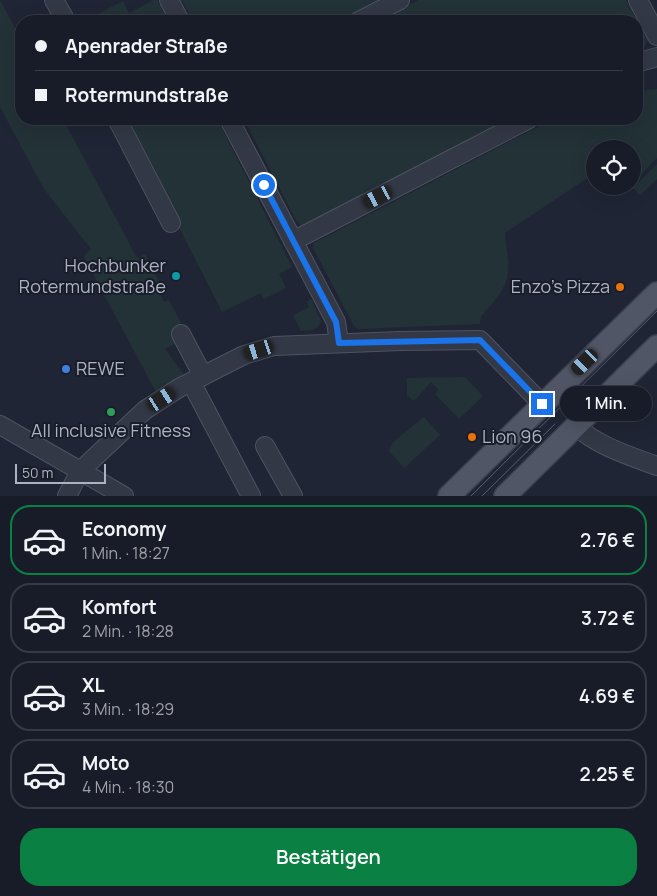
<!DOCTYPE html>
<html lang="de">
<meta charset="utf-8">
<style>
body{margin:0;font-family:Manrope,sans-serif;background:#252934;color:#f1f3f6;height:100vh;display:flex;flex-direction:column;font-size:19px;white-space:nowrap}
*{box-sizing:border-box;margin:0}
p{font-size:16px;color:#9fa1a8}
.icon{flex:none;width:28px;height:28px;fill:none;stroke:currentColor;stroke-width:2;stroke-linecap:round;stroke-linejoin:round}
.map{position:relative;height:496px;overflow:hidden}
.details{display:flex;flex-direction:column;background:#181c28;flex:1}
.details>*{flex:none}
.hud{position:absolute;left:15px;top:15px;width:628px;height:110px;border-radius:20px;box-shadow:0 5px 20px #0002,0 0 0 1px #363a45;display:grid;align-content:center;height:110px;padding:0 20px;background:#181c28}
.buttons{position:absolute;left:586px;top:140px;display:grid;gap:10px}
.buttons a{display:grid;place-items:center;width:55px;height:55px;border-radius:50%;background:#181c28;box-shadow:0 5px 20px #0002,0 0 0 1px #363a45;font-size:25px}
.scale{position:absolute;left:15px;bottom:12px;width:91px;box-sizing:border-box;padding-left:5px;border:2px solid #adb2c3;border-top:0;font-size:14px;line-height:18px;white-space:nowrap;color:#adb2c3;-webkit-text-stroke:4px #191d2a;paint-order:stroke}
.end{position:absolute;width:22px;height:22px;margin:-11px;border:6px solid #1a73e8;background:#fff;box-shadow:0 0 0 2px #fff}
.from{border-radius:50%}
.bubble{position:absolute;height:35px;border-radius:18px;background:#181c28;box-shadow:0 5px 20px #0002,0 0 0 1px #363a45;font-size:16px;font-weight:600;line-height:35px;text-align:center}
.car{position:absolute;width:15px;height:30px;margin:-15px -8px;border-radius:6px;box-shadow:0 0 4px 1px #0007;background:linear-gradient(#222 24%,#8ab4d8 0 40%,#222 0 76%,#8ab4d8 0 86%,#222 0)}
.hud b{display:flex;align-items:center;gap:18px;height:48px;font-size:19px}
.hud b+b{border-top:1px solid #363a45}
.hud i{width:12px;height:12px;background:#f1f3f6}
ul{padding:9px 0 0;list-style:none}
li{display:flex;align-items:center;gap:15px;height:70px;margin:0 10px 8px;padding:0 10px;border:2px solid #363a45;border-radius:20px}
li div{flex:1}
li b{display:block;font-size:19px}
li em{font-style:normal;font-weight:600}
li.selected{border-color:#0b8043}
li>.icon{width:45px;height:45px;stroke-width:1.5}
.button{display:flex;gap:10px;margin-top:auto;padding:10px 20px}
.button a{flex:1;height:58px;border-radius:20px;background:#0b8043;color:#fff;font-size:20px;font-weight:600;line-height:58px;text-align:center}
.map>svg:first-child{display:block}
</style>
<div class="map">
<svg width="657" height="496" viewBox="0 0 657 496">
<rect width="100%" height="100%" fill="#202535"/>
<g fill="#233237">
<polygon points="0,0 21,39 21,119 63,119 137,258 145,254 164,291 160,293 164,302 169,300 188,337 165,349 185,376 156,392 84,257 91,249 44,189 0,107"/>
<polygon points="154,0 157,0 168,21 84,21 123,1 129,13"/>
<polygon points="182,0 388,0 347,21 193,21"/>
<polygon points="419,0 626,0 648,41 643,49 636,53 636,21 378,21"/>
<path d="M636 82 638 91 657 89V158L633 183 632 149H595V173L505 233C505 246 510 260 508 273 506 289 492 305 481 316L480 324 358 329 354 326 313 248 314 243 553 119H636Z"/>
<polygon points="124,119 217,119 292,267 279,274 286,288 264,299 261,293 222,312"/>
<polygon points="244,119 511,119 308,226 301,225 297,222"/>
<polygon points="657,164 657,179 640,195 633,188"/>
<path d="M311 299 321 321C318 331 311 330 301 331L293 315 309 307 307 301Z"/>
<polygon points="465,377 483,396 459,419 435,394 439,390 431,382 414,401 407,395 407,378"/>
<polygon points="424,417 440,435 404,468 389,451 393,442"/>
</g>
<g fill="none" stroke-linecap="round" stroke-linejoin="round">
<defs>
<g id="minor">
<polyline points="54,0 66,21"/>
<polyline points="169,0 180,21"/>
<polyline points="638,0 657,36"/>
<polyline points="359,21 400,0"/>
<polyline points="636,63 657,57"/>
<polyline points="117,119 171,223"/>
<polyline points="229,119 336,322 339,343"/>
<polyline points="293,241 529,119"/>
<polyline points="181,334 203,376"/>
<polyline points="191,382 251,496"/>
<polyline points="0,425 124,496"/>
<path d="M576 426C597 446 630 456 657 466"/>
<polyline points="265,446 293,496"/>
<polyline points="67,496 80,471 145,410 179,388 244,355 274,346 400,341 480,340 542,404"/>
</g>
<g id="major">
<polyline points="449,496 657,293"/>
<polyline points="505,496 657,346"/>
</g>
</defs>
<use href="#minor" stroke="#4e5261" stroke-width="20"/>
<use href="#major" stroke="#3d414f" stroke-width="24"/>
<use href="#minor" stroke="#333846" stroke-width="18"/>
<use href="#major" stroke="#515666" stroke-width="21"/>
<g stroke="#555b6d" stroke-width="1">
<polyline points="471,496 657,311"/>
<polyline points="482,496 555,424"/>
</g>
</g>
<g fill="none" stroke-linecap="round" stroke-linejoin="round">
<polyline stroke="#1a73e8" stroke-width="6" points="264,185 336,322 339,343 480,340 542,404"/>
</g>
<circle fill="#0f9aa8" stroke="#191d2a" stroke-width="2" cx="176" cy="276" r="5"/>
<g fill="#e8710a" stroke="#191d2a" stroke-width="2">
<circle cx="620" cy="287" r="5"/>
<circle cx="472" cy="437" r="5"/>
</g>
<circle fill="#3f7fe0" stroke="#191d2a" stroke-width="2" cx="66" cy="369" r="5"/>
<circle fill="#2e9e5b" stroke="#191d2a" stroke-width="2" cx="111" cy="412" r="5"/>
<g text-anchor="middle" stroke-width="4" stroke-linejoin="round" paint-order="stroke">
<g font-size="18" fill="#adb2c3" stroke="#191d2a" text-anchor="end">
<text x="166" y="272">Hochbunker<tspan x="166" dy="21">Rotermundstraße</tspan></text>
<text x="610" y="293">Enzo’s Pizza</text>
<text x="76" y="375" text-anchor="start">REWE</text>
<text x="111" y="437" text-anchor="middle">All inclusive Fitness</text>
<text x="482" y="443" text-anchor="start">Lion 96</text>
</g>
</g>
</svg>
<div class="buttons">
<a><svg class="icon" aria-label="locate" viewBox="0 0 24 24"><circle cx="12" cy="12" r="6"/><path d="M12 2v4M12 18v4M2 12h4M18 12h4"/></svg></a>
</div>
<div class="scale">50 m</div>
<i class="end from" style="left:264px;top:185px"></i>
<i class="end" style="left:542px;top:404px"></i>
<div class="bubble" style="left:560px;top:386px;width:92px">1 Min.</div>
<i class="car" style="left:378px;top:197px;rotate:243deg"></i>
<i class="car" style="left:259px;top:350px;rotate:252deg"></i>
<i class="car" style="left:585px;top:362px;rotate:226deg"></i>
<i class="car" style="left:162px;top:399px;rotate:57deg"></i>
<div class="hud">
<b><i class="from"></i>Apenrader Straße</b>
<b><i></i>Rotermundstraße</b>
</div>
</div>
<section class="details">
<ul>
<li class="selected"><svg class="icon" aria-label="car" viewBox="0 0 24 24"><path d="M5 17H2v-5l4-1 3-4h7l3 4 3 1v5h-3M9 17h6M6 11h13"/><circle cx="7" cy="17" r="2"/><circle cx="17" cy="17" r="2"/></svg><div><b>Economy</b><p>1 Min. · 18:27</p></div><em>2.76 €</em></li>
<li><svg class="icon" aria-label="car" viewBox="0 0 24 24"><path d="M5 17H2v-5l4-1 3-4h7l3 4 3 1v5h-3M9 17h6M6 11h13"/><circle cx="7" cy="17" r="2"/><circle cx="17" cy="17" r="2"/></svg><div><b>Komfort</b><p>2 Min. · 18:28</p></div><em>3.72 €</em></li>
<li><svg class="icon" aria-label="car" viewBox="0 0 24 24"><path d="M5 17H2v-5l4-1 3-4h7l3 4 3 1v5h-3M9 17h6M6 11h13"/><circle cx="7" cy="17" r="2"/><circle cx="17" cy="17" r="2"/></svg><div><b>XL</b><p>3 Min. · 18:29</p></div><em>4.69 €</em></li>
<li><svg class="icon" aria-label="car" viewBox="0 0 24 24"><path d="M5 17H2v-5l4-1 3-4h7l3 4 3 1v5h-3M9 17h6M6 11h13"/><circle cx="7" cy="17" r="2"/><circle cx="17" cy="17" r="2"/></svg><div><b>Moto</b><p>4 Min. · 18:30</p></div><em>2.25 €</em></li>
</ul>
<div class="button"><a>Bestätigen</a></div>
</section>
